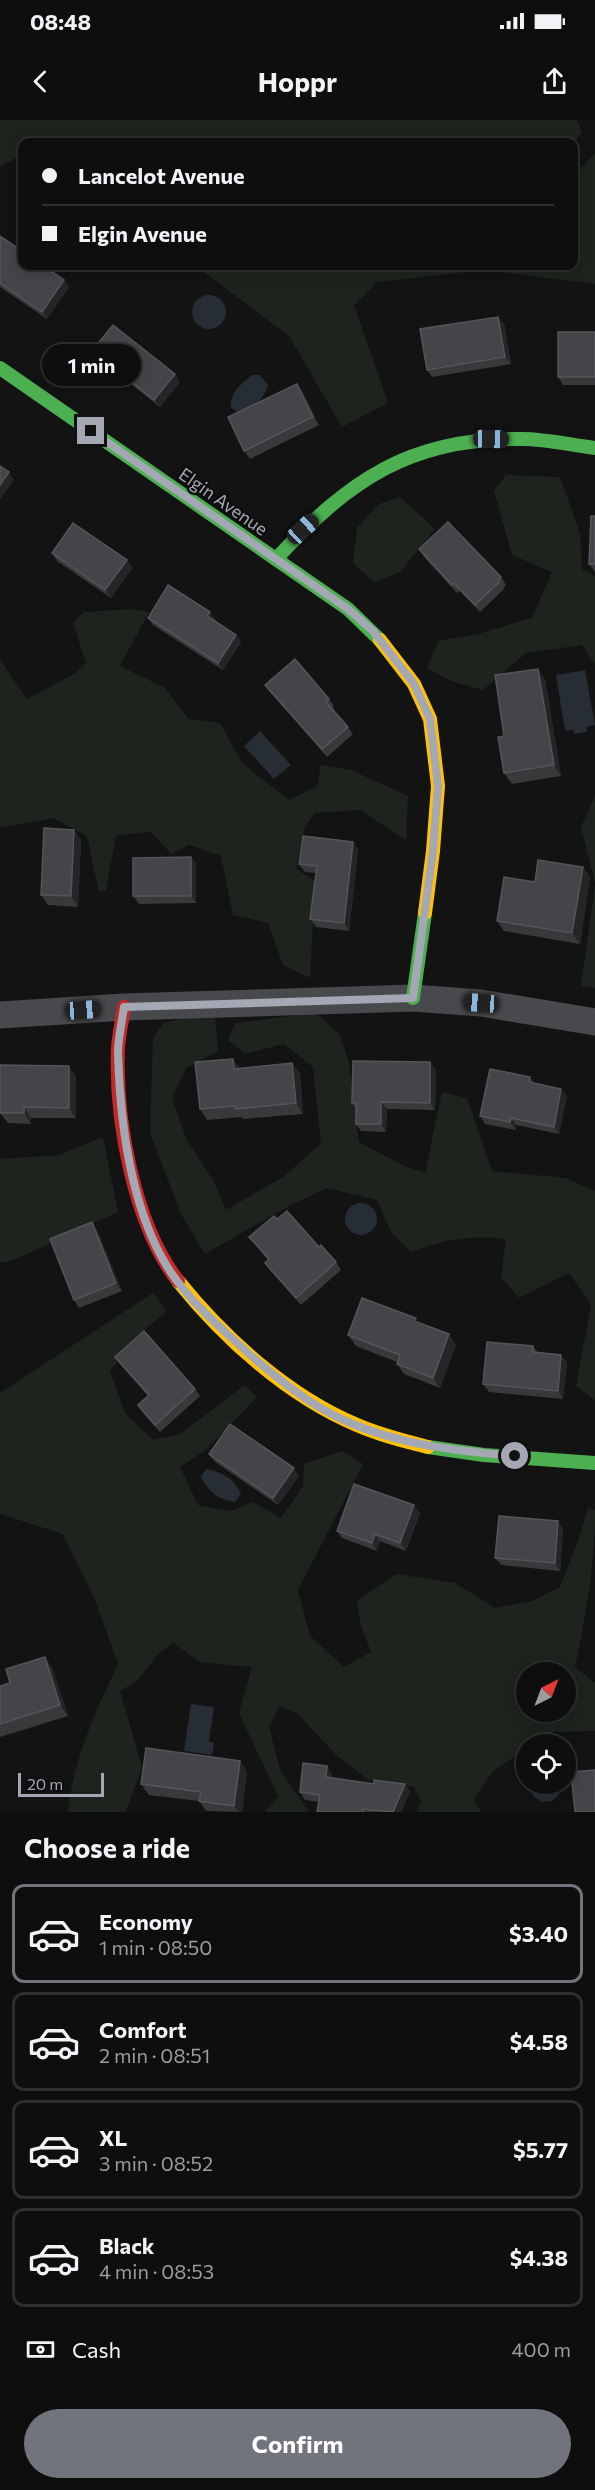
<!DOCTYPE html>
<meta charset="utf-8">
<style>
body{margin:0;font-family:Commissioner,sans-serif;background:#1c1c1d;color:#f1f3f6;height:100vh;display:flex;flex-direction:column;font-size:22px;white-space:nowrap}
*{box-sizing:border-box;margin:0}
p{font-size:20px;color:#9b9c9e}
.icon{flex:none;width:33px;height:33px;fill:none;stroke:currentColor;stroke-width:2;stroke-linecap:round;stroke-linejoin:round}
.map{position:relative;height:1692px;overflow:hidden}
.drawer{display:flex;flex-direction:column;background:#0e0e0f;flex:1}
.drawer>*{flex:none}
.top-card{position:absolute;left:18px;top:18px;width:560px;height:132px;border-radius:12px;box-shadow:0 3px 15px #0003,0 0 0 2px #2e2e2f;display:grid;align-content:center;height:132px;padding:0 24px;background:#0e0e0f}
.needle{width:39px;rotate:42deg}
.buttons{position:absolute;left:516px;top:1542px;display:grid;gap:12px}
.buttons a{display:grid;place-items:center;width:60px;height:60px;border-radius:50%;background:#0e0e0f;box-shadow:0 3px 15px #0003,0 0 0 2px #2e2e2f;font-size:30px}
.scale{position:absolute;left:18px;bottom:15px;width:86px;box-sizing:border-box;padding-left:6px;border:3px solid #a4a8b4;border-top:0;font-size:16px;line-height:21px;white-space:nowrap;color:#a4a8b4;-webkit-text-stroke:4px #0e0e0f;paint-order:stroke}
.end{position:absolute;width:27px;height:27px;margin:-14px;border:8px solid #a4a8b4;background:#111;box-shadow:0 0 0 3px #111}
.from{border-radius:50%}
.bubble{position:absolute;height:42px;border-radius:21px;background:#0e0e0f;box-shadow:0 3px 15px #0003,0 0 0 2px #2e2e2f;font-size:20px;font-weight:700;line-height:42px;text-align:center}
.car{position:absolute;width:18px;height:36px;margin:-18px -9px;border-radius:8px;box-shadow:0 0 4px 2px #0007;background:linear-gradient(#222 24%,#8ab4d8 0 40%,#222 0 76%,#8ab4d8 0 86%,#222 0)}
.top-card b{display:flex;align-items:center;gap:21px;height:57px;font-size:22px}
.top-card b+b{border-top:2px solid #2e2e2f}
.top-card i{width:15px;height:15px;background:#f1f3f6}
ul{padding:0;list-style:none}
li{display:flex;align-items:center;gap:18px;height:99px;margin:0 12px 9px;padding:0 12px;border:3px solid #2e2e2f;border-radius:12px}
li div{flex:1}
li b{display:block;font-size:22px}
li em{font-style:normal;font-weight:700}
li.active{border-color:#71747c}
li>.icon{width:54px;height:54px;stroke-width:1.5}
h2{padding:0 24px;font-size:27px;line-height:72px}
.pay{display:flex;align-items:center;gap:15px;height:66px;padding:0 24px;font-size:22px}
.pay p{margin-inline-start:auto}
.button{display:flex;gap:12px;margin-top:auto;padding:12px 24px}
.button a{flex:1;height:69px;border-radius:36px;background:#71747c;color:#fff;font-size:24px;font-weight:700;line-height:69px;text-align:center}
.status{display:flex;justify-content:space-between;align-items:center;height:42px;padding:0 30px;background:#0e0e0f;direction:ltr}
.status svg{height:16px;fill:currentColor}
header{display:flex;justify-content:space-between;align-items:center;height:78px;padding:0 24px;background:#0e0e0f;font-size:27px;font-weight:700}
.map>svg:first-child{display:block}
</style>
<div class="status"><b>08:48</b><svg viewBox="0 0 49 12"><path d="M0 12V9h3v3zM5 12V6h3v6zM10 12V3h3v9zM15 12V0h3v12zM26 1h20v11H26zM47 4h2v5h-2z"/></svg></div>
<header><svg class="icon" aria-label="back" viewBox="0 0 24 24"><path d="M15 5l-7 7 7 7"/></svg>Hoppr<svg class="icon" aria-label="share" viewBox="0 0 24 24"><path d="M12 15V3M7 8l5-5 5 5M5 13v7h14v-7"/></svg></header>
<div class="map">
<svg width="595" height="1692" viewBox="0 0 595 1692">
<rect width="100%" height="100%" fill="#131314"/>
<g fill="#1d241e" fill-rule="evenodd">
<polygon points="0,0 577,0 582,13 573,22 22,22 22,38 20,36 0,47"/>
<polygon points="595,33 595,164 484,150 377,162 354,185 388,283 342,307 289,216 196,146 573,146 573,57"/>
<polygon points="506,355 560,357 580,413 582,449 595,456 595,544 582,525 526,533 483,570 451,561 427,548 438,521 478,514 532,498 552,452 512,435 494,371"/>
<polygon points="400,377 435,409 400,452 374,462 353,443 357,408 379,384"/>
<polygon points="132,489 149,492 120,546 165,568 188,599 220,603 242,643 289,680 317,666 321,645 351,650 408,676 406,720 360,690 315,693 305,706 296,749 315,761 310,858 283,845 268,803 233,795 221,736 189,725 171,734 151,712 116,715 106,770 99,772 87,716 53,698 0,708 0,540 27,579 74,554 86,543 73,503 84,492"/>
<polygon points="595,676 595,763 581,707"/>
<polygon points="595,765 595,868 581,866"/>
<path d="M316 893 340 915 349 943 359 1022 402 1045 425 1053 442 972 467 978 492 1051 566 1058 595 1071V1280L576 1266 591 1185 569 1153 519 1178 501 1157 506 1119C470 1115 445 1119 411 1132L391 1112 377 1080 327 1068 289 1086 205 1134 181 1094 150 1013 153 918 163 904 194 894 215 897 218 931 186 948 172 978 186 1018 214 1062 226 1090 283 1057 321 1024 313 947 284 924 245 934 228 920 235 903Z"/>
<polygon points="103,1017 118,1092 14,1140 0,1143 0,1039 59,1035"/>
<path d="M153 1173 167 1191 142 1212 110 1251 125 1293 153 1320 180 1314 245 1265 257 1277 208 1328 180 1347 198 1385 231 1391 253 1382 281 1398 303 1366 304 1344 342 1331 363 1344 298 1470 310 1516 344 1547 371 1532 361 1506 357 1481 396 1454 455 1463 495 1488 532 1481 560 1467 577 1424 588 1388 595 1390C595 1443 586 1496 575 1547L595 1563V1611L553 1612 533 1624H526V1629L493 1651 474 1680 481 1692H416L421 1682 414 1667 367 1659 336 1635 298 1594 279 1586 269 1607 280 1650 309 1692H265L278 1676 239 1593 252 1547 200 1542 173 1523 158 1534 138 1560 120 1571 142 1647 126 1692H68C73 1640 96 1590 118 1544L95 1480 63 1414 0 1394V1273ZM526 1552H566V1592H526Z"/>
</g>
<g fill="#272d35">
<circle cx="209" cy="192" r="17"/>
<path d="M252 255H260L268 265C264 278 252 293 237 292L231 288C230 272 240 265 252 255Z"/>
<polygon points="585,550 595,605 586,607 587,612 574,614 573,610 565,611 556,555"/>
<polygon points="260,611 291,645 274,659 244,626"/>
<circle cx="361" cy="1099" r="16"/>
<path d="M206 1349C222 1352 235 1359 241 1374L235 1382C218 1380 209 1372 201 1357Z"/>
<polygon points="191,1584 214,1587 209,1621 214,1623 212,1635 184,1631"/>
<polygon points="529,1664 561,1664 559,1674 552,1681 542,1682 533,1676"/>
</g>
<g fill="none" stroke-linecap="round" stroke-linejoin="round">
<polyline stroke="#48494c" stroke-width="27" points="0,895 124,887 413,878 481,883 595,902"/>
<g stroke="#4caf50" stroke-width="14">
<polyline points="0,248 348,489 380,520"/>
<path d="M276 439C349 360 411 317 522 319 546 319 571 325 595 328"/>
<polyline points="413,878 425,793"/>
<polyline points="428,1327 484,1335 595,1343"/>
</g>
<g stroke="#ffc107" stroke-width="14">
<polyline points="380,520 414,564 430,599 438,666 433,731 425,793"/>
<path d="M178 1161C225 1219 288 1276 357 1305 380 1315 404 1321 428 1327"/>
</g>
<path stroke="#c62828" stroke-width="14" d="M124 887C122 901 119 914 118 928 115 1000 134 1104 178 1161"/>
</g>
<g fill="#39393c">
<polygon points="0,116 64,160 69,167 47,199 0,167"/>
<polygon points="498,197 504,204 511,244 432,257 427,250"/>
<polygon points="595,212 595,265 563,265 558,257"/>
<polygon points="92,231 175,254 180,262 160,287 98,238"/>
<polygon points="302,271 319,305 250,339 244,331"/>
<polygon points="595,396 595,452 589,444"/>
<polygon points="419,429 501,457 506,465 503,468 504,469 480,492 460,471 457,473 424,437"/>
<polygon points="52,433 127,440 132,448 111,478 57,441"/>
<polygon points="210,492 215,499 214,501 236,515 241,522 223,550 153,505 148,498"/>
<polygon points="545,559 561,656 512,664 504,653 504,616"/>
<polygon points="265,565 329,579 334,586 332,588 353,614 327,637 271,573"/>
<polygon points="74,710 81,720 78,787 48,785 41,775"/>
<polygon points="353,722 358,730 349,811 316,807 310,799 316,753 305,752 299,744"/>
<polygon points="191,737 196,744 196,783 139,784 133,776"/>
<polygon points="590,757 580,824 504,811 497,801 535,762"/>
<polygon points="430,942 436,950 435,990 387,989 386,1012 361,1011 356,1004 356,989 352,983"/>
<polygon points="292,943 300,953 303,994 243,999 241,997 207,1000 200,989 240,948"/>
<polygon points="76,956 76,998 31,998 31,1004 8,1003 0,993"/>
<polygon points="530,957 534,963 561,969 567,976 559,1014 516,1005 516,1010 485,1004 480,996"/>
<polygon points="277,1099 319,1127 336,1142 341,1150 301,1185 270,1150 265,1143 268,1140 249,1117"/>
<polygon points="97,1110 122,1171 79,1188 74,1180"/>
<polygon points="419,1203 456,1225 440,1268 404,1254 397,1244 397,1242 356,1226 348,1215"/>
<polygon points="533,1226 538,1233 561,1235 567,1243 563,1279 489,1272 483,1264"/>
<polygon points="115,1237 195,1269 200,1276 160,1312 143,1293 138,1285 148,1276 120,1244"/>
<polygon points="209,1334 299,1356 278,1385 214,1341"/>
<polygon points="420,1393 406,1431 380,1421 377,1431 342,1418 337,1411"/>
<polygon points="563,1409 560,1451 501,1445 495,1438"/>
<polygon points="52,1547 68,1596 0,1617 0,1566"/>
<polygon points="247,1651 242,1692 206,1691 199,1681 149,1675 141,1664"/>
<polygon points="332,1654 332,1658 410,1671 401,1692 317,1692 319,1682 305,1680 300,1672"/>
</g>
<g fill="#252527">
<polygon points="64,160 69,167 47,199 42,192"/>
<polygon points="498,197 504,204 511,244 505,237"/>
<polygon points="175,254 180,262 160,287 154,280"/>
<polygon points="297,264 302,271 319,305 313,297"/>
<polygon points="9,352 14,360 0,380 0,365"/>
<polygon points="127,440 132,448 111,478 105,470"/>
<polygon points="210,492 215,499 212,504 207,496"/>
<polygon points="236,515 241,522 223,550 218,543"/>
<polygon points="538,549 545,559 561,656 554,645"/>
<polygon points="74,710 81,720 78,787 71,776"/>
<polygon points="353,722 358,730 349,811 344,803"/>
<polygon points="191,737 196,744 196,783 191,776"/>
<polygon points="583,747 590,757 580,824 572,813"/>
<polygon points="233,939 241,949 234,949"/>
<polygon points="430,942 436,950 435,990 430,983"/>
<polygon points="292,943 300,953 303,994 296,983"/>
<polygon points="69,946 76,956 76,998 69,988"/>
<polygon points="561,969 567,976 559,1014 554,1007"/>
<polygon points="381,982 387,989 386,1012 381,1004"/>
<polygon points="24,987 31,998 31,1004 24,993"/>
<polygon points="511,998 516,1005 516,1010 510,1002"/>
<polygon points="92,1102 97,1110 122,1171 116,1163"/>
<polygon points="449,1214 456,1225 440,1268 433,1258"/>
<polygon points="561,1235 567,1243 563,1279 558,1271"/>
<polygon points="294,1348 299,1356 278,1385 273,1378"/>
<polygon points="414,1385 420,1393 406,1431 400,1423"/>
<polygon points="558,1401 563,1409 560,1451 555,1443"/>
<polygon points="375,1414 380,1421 377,1431 372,1423"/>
<polygon points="45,1537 52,1547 68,1596 60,1585"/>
<polygon points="240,1641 247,1651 242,1692 239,1692 234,1686"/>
<polygon points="327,1646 332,1654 331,1665 326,1657"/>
<polygon points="405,1664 410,1671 401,1692 393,1692"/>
</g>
<g fill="#454549" stroke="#54555a" stroke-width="1.5">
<polygon points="0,116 22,131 22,146 44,146 64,160 42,192 0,163"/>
<polygon points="498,197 505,237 427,250 420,209"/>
<polygon points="113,205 175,254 154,280 92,231"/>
<rect x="558" y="212" width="37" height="45"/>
<polygon points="297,264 313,297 244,331 228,297"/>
<polygon points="0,346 9,352 0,365"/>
<polygon points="591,396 595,396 595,444 589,444"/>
<polygon points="448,402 501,457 498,460 499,462 475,485 454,463 452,465 419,429"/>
<polygon points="73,403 127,440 105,470 52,433"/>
<polygon points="168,465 210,492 207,496 236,515 218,543 148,498"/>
<polygon points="295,539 329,579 326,582 348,607 322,629 265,565"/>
<polygon points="538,549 554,645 504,653 498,617 504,616 495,555"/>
<polygon points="44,708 74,710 71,776 41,775"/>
<polygon points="303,716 353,722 344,803 310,799 317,746 299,744"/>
<polygon points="191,737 191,776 133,776 133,738"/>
<polygon points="538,740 583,747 572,813 497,801 504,757 535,762"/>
<polygon points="233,939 234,949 292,943 296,983 236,989 235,986 200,989 195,942"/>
<polygon points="353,941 430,942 430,983 381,982 381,1004 356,1004 356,983 352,983"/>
<polygon points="0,945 69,946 69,988 24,987 24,993 0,993"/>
<polygon points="490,949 530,957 529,962 561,969 554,1007 511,998 510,1002 480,996"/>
<polygon points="287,1091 319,1127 321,1125 336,1142 296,1178 265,1143 269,1139 249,1117 274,1096 277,1099"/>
<polygon points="92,1102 116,1163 74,1180 50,1119"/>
<polygon points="362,1178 416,1198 414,1201 449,1214 433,1258 397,1244 400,1235 348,1215"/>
<polygon points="144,1211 195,1269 155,1305 138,1285 149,1275 115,1237"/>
<polygon points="487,1222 533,1226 533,1232 561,1235 558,1271 483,1264"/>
<polygon points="230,1304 294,1348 273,1378 209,1334"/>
<polygon points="354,1364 414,1385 400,1423 375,1414 372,1423 337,1411"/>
<polygon points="499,1396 558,1401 555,1443 495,1438"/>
<polygon points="45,1537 60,1585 0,1604 0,1566 10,1563 6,1549"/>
<polygon points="146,1628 240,1641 234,1686 199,1681 201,1672 141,1664"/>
<polygon points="303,1643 327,1646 326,1657 374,1664 374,1660 405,1664 393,1692 363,1689 363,1692 317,1692 320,1675 300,1672"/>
<polygon points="595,1650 595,1692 575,1692 571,1652"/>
</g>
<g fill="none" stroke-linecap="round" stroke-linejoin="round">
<path stroke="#a4a8b4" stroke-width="8" d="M91 311 348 489 373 511 414 564 430 599 438 666 433 731 413 878 124 887C122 902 118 918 118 933 120 1002 131 1089 168 1148 188 1180 222 1209 249 1234 278 1259 311 1286 346 1301 399 1325 458 1331 515 1336"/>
</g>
<g text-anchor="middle" stroke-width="5" stroke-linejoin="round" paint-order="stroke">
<g font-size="18" fill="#a4a8b4" stroke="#0e0e0f">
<text transform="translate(223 382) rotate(35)" y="6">Elgin Avenue</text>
</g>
</g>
</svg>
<div class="buttons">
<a><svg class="needle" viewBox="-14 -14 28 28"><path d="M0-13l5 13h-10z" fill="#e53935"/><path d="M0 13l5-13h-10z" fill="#9b9c9e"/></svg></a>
<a><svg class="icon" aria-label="locate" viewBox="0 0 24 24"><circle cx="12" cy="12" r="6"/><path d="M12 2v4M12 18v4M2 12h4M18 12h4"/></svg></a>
</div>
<div class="scale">20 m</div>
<i class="end from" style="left:515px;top:1336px"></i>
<i class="end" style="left:91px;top:311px"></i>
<div class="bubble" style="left:42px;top:224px;width:99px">1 min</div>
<i class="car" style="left:491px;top:319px;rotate:91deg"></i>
<i class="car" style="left:303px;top:409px;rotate:47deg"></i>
<i class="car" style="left:481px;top:883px;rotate:274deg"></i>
<i class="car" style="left:83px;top:890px;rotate:86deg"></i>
<div class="top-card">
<b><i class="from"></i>Lancelot Avenue</b>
<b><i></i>Elgin Avenue</b>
</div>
</div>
<section class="drawer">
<h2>Choose a ride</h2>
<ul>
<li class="active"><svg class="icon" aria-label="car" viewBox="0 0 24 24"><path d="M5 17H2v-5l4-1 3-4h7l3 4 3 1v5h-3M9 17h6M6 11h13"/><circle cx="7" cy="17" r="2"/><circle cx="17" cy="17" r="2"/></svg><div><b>Economy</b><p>1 min · 08:50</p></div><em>$3.40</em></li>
<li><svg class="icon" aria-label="car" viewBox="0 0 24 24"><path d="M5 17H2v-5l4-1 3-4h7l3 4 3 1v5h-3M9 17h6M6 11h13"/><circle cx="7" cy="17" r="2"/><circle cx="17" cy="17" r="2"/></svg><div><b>Comfort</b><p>2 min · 08:51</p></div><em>$4.58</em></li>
<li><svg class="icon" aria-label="car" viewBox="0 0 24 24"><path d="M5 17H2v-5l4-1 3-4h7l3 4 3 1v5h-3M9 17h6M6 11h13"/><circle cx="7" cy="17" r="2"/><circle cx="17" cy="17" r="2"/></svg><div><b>XL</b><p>3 min · 08:52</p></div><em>$5.77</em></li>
<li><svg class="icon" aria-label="car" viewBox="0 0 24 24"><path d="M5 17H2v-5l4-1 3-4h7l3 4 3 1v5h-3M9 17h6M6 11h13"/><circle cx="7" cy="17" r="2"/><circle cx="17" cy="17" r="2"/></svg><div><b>Black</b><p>4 min · 08:53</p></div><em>$4.38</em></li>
</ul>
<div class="pay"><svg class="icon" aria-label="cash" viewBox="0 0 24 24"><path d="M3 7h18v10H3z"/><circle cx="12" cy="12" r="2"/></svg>Cash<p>400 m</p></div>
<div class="button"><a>Confirm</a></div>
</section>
